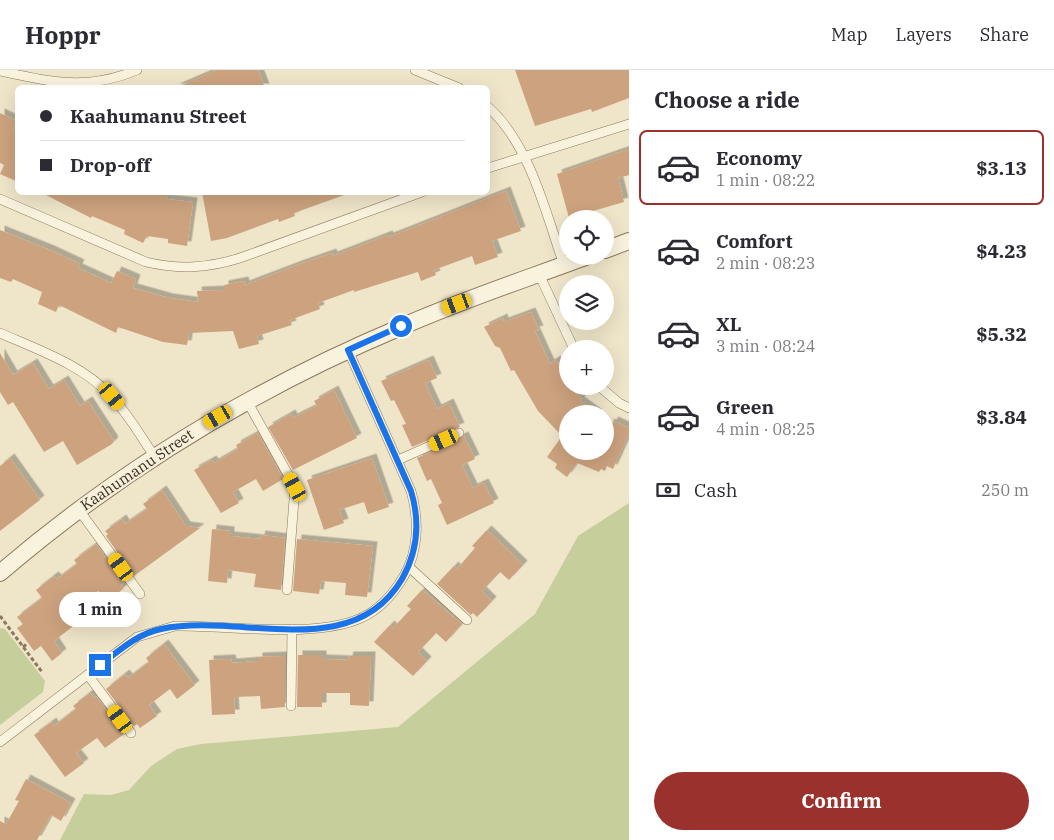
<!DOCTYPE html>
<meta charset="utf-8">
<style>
body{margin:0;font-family:"IBM Plex Serif",serif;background:#f7f7f7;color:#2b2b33;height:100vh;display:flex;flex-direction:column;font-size:19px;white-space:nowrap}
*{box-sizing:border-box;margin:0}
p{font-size:16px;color:#7c7c81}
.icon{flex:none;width:28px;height:28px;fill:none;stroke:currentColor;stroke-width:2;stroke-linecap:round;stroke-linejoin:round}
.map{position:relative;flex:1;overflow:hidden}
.side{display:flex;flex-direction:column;background:#fff;width:425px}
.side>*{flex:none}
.top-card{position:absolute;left:15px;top:15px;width:475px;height:110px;border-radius:8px;box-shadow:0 5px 20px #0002;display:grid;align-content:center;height:110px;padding:0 25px;background:#fff}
.controls{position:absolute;left:559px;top:140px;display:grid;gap:10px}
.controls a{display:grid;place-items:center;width:55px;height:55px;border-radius:50%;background:#fff;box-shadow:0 5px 20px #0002;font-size:25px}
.end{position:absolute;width:22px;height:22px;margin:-11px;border:6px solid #1a73e8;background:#fff;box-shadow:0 0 0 2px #fff}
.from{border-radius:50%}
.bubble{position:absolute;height:35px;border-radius:18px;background:#fff;box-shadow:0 5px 20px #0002;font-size:16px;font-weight:700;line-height:35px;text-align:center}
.car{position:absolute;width:15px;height:30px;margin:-15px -8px;border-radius:6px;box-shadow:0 0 4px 1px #0007;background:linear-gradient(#f5c518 24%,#345 0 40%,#f5c518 0 76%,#345 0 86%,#f5c518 0)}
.top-card b{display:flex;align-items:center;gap:18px;height:48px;font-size:19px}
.top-card b+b{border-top:1px solid #e1e1e2}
.top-card i{width:12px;height:12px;background:#2b2b33}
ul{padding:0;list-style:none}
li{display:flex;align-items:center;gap:15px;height:75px;margin:0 10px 8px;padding:0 15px;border:2px solid transparent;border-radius:8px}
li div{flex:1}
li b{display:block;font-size:19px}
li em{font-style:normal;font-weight:700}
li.on{border-color:#9b312d}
li>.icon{width:45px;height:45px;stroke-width:1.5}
h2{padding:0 25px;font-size:22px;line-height:60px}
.pay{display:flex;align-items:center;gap:12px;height:55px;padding:0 25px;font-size:19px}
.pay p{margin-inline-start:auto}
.button{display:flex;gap:10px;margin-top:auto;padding:10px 25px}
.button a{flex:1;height:58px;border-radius:30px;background:#9b312d;color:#fff;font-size:20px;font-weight:700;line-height:58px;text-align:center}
header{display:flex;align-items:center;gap:30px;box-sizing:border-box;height:70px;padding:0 25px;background:#fff;border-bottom:1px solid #e1e1e2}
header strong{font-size:24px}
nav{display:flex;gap:28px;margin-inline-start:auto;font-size:18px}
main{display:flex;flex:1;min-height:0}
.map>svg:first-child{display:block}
</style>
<header>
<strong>Hoppr</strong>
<nav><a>Map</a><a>Layers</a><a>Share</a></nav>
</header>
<main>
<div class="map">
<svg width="629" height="770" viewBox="0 0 629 770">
<defs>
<filter id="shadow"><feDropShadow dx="4.5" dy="-4.5" stdDeviation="0" flood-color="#0004"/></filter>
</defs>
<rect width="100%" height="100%" fill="#efe5c9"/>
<g fill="#c6ce9c">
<polygon points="629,433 629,770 60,770 84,724 111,725 129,720 151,696 177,679 201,674 398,657 535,544 578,466"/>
<polygon points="0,558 5,559 45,611 43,622 0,655"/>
</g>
<g fill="#cda37f" filter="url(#shadow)">
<polygon points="217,0 258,0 265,18 175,18"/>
<polygon points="515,0 629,0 629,28 592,42 591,39 535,56"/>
<polygon points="0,43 17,51 13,59 18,61 18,112 0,104 4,95 0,93"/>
<polygon points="629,79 629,105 618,108 624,132 569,148 557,104"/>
<polygon points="506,121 521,161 492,171 498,187 475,195 472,186 434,200 436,205 421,211 418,202 354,222 354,220 318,233 320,239 290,250 292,255 257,266 259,274 239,279 233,261 189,263 187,275 163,272 118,257 116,263 59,235 56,242 38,234 42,222 13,209 11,212 0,208 0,160 50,180 80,194 78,198 111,213 117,201 136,209 133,218 169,228 198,232 197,221 224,220 224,215 244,211 245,215 300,194 332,183 333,186 388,165 389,167"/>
<polygon points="40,122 169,122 166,129 193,132 187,176 168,173 168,169 147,166 143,173 124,164 125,160 92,146 91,148"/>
<polygon points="202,122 347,122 347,124 294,143 295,146 279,152 278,149 227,168 211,171"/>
<polygon points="531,242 539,260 535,261 550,294 556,290 566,306 562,309 568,316 582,329 580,331 598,344 568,344 568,381 605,381 605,364 610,353 612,354 614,351 629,358 629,364 613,399 607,396 605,401 601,399 599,402 577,393 567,407 555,398 557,394 547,387 562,366 538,341 514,300 511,301 500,278 495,276 484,257 503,248 504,252"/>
<polygon points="0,283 13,305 33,293 49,319 64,310 80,336 88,331 114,371 112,374 77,395 63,371 44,382 13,332 8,335 0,322"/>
<polygon points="429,290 437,308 425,313 437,339 449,333 460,357 412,377 402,355 406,354 394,330 391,331 381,311"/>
<polygon points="334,320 357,368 293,400 268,357 291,344 293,348 317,336 314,331"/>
<polygon points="258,363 283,409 263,421 256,409 233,422 239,433 221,443 194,400 212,390 214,393 238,379 236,375"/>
<polygon points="464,366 475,389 462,395 473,418 484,413 494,433 447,455 438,435 442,433 431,409 427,411 417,388"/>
<polygon points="10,388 40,430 0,461 0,396"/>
<polygon points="372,388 389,437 368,444 364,432 339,440 344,453 324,460 307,410"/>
<polygon points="162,420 186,456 200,458 134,506 106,466 108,464 105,461 122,449 125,454 147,439 143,434"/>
<polygon points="212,459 230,461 230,466 260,469 261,465 285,468 281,520 254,517 256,504 228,500 227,513 208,511"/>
<polygon points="487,460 523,495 509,510 500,502 482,521 492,531 477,547 473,543 471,545 437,514 454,496 457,499 475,478 472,476"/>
<polygon points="297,469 373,476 367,527 345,525 346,513 321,511 319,524 293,521"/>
<polygon points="96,474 124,513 121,515 124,518 107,532 98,521 77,537 85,547 54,571 62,583 52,591 41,576 34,581 17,558 23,554 17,547 42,528 36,520 54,506 57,509 77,494 74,490"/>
<polygon points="422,520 462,554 446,572 436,563 418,582 427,591 413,606 374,572 390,555 393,558 411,539 407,536"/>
<polygon points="164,574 195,615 177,629 170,619 149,635 157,646 140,658 137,654 134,656 106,619 125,604 128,608 149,592 146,588"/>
<polygon points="298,585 322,585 322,589 348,590 349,586 371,586 369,636 350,635 350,623 322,623 322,637 297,637"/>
<polygon points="285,586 285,637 261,639 260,626 234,627 235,644 212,645 209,590 231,589 232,593 258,591 258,587"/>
<polygon points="90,623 94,628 96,626 124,664 105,678 97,668 76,683 84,693 65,707 34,665 52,652 54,656 76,639 73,636"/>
<polygon points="26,709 71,733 61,751 51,745 37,770 0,770 0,751 6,754 19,731 15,730"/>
</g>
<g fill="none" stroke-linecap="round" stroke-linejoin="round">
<defs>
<g id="lane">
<polyline points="415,0 459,18"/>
<path d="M0 1C51 12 87 21 137 0"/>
<path d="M488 37C530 74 546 144 564 195"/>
<polyline points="488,98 629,54"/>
<path d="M0 129 146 192C179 200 208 198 240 188L422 122"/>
<polyline points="539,204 574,279"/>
<path d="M0 263C39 280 83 295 112 327 129 345 141 367 155 387"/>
<polyline points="599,316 619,333 629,338"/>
<polyline points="247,331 295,417 287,520"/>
<polyline points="398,390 459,363"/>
<polyline points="79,440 140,524"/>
<polyline points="409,497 467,550"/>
<polyline points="88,605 131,663"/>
<polyline points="291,636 292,559"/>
<path d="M0 672 137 567 175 556C228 555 315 569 361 548 379 540 394 523 404 506 419 480 419 449 411 421L348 280"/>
</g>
<g id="street">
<polyline points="605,180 629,171"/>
<path d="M0 503C120 400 256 318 401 257 462 230 526 209 588 186"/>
</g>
</defs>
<use href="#lane" stroke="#8c785d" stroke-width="10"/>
<use href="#street" stroke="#8c785d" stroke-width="18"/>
<g stroke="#8c785d" stroke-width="3" stroke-dasharray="4 2.5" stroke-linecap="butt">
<polyline points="0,546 42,602"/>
<polyline points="23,577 28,573"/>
</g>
<use href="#lane" stroke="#f9f2dd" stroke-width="9"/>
<use href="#street" stroke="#f9f2dd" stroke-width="16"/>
</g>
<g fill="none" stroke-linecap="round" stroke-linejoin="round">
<path stroke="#1a73e8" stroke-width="6" d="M100 595C120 580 137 564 161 559 239 542 352 594 402 509 418 481 420 451 411 421L348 280 401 256"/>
</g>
<g text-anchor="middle" stroke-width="4.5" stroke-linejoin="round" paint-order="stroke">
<g font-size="15" fill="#3c2f21" stroke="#f6efd9">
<text transform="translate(137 400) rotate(-34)" y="5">Kaahumanu Street</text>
</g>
</g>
</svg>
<div class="controls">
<a><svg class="icon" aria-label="locate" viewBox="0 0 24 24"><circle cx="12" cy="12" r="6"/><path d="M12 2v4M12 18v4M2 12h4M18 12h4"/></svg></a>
<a><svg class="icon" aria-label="layers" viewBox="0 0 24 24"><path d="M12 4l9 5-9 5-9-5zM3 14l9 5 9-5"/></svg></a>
<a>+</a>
<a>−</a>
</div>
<i class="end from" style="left:401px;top:256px"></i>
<i class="end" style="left:100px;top:595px"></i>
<div class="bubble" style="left:59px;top:522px;width:82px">1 min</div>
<i class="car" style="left:457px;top:234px;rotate:250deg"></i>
<i class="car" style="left:112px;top:326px;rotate:140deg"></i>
<i class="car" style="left:218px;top:347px;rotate:240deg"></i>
<i class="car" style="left:444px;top:370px;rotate:246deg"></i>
<i class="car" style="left:295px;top:417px;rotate:331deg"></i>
<i class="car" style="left:121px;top:497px;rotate:324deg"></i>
<i class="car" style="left:120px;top:649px;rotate:324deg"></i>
<div class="top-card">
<b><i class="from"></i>Kaahumanu Street</b>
<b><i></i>Drop-off</b>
</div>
</div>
<section class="side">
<h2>Choose a ride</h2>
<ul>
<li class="on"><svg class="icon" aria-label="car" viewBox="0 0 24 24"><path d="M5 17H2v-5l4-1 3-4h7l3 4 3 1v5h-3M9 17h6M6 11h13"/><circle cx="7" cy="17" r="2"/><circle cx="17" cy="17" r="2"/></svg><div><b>Economy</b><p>1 min · 08:22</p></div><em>$3.13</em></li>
<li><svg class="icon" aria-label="car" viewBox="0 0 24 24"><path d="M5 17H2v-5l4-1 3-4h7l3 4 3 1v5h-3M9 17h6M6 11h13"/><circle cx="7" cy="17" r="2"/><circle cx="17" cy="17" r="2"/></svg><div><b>Comfort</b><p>2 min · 08:23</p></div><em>$4.23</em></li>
<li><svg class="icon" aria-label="car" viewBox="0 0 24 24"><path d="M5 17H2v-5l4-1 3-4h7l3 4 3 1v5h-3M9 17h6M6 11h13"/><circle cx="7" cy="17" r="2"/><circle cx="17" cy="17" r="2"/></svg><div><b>XL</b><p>3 min · 08:24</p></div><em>$5.32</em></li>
<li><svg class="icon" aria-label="car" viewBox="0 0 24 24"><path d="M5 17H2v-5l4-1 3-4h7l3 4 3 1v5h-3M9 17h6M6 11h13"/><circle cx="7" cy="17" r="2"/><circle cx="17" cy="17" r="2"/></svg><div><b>Green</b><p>4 min · 08:25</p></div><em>$3.84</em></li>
</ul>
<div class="pay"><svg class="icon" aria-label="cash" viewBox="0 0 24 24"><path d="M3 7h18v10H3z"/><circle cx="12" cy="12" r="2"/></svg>Cash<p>250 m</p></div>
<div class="button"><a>Confirm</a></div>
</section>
</main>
